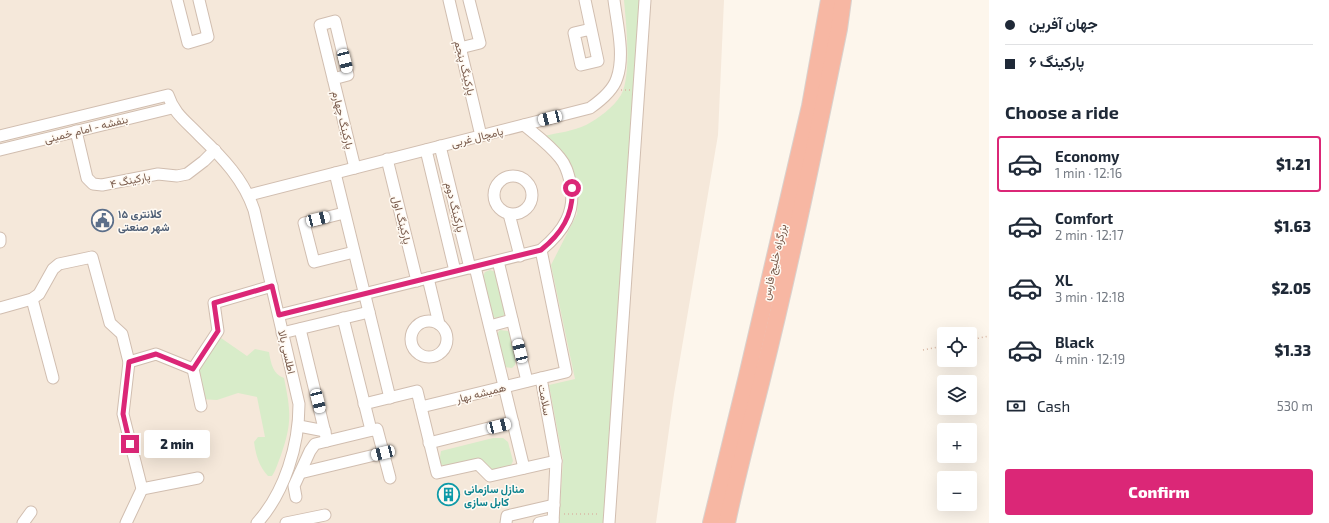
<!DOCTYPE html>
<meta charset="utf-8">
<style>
body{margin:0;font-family:"Exo 2",Vazirmatn,sans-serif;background:#f2f2f3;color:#1f2937;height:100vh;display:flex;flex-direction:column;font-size:15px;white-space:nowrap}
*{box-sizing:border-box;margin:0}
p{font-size:13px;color:#747a83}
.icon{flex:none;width:22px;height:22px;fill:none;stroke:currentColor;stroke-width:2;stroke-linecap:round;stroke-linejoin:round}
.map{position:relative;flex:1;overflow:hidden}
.sheet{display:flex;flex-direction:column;background:#fff;width:340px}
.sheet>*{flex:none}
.top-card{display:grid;align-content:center;height:88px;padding:0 16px;background:#fff}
.fabs{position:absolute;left:937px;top:327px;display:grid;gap:8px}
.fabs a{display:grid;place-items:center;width:40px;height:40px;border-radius:4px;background:#fff;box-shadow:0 4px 16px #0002;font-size:20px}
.end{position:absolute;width:18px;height:18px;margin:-9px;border:5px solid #db2777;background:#fff;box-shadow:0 0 0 2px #fff}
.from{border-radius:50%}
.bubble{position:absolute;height:28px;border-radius:4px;background:#fff;box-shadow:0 4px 16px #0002;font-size:13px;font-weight:800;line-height:28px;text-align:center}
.car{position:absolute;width:12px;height:24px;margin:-12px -6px;border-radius:5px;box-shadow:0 0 3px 1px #0007;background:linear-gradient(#fff 24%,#345 0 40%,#fff 0 76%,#345 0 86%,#fff 0)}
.top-card b{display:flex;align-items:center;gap:14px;height:38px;font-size:15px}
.top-card b+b{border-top:1px solid #e0e1e3}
.top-card i{width:10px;height:10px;background:#1f2937}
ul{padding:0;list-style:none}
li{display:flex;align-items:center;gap:12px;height:56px;margin:0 8px 6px;padding:0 8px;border:2px solid transparent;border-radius:4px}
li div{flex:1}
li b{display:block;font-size:15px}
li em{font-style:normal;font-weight:800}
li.on{border-color:#db2777}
li>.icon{width:36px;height:36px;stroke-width:1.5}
h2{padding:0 16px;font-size:18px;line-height:48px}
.pay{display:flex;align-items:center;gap:10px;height:44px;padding:0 16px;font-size:15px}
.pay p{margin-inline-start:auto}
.button{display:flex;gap:8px;margin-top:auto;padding:8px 16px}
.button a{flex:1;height:46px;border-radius:4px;background:#db2777;color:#fff;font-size:16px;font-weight:800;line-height:46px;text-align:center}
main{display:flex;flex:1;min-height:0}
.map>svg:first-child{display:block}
</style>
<main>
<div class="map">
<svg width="989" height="523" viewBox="0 0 989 523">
<rect width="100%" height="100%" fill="#fdf6ec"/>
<polygon fill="#f5e8da" points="0,0 724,0 718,135 674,394 656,523 0,523"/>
<g fill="#d8ecc9">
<path d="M624 0H647L612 523H559L563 460 549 385 575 379 551 265 577 214 578 197 574 172 566 157 544 136C557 133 574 131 586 125 599 118 613 108 621 95 632 75 626 23 624 0Z"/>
<polygon points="490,270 496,272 506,314 498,319 493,317 482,278 485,272"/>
<path d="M500 330 508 331C513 338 517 356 515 365L512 368 504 367 497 334Z"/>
<path d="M221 338 247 356 255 349 269 352C271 364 273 374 284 378 291 412 292 423 281 455 278 462 276 470 272 476H268C259 466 256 456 254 442L258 437H265L257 397 238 393 217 400 199 399V364L212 341Z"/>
<polygon points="493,438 503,438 508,442 513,461 510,467 490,471 487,464 480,460 446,467 439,463 441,451"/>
</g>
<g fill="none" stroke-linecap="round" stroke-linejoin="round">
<defs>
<g id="minor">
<polyline points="177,0 188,43 208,37 199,0"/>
<polyline points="449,0 481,136"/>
<polyline points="585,0 598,61 581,65 574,33 591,29"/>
<polyline points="460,48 480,43 469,0"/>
<polyline points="333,79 348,75 335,21 320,25 355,168"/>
<polyline points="76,131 87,178 93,184 102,185 158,174 177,176 187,174 204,161 215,150"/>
<path d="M0 136 168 95C174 114 187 122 200 136 223 158 244 180 254 210L299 404C299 445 285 492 257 523"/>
<polyline points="440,146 470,268"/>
<polyline points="0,150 172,108"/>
<polyline points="426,150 455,271"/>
<polyline points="387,159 417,281"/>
<polyline points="335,173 390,398"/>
<circle cx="513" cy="195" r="19"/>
<path d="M249 195 590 108C600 101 613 91 617 78 625 55 617 24 614 0"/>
<polyline points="344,213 304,223 314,262 354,252"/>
<polyline points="509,214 520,256"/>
<polyline points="0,238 0,242"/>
<polyline points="541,250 566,372 541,378 556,461 553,523"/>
<polyline points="498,261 527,381"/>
<polyline points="475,267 524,468"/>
<polyline points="428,278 439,324"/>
<polyline points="32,299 53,378"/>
<polyline points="0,308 32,299 39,294 53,269 59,264 92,257 110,323 122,334 129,362 123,414 142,489 126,523"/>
<path d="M279 315 541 250C564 231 577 211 570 181 568 173 566 165 560 158 550 145 536 135 524 125"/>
<polyline points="343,318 371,430"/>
<circle cx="429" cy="339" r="18"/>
<polyline points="490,326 512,320"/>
<polyline points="300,329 327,441"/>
<polyline points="282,333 369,312"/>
<polyline points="129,362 156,354 193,369"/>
<polyline points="364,404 417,391 437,473 478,464 490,476 556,461"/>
<polyline points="201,406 193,369 218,331 214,303 272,286"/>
<polyline points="421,407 541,378"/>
<polyline points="299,426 325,431"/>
<polyline points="429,443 513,422"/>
<polyline points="300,473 383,453"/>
<polyline points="142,489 198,478"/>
<polyline points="296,497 294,486 310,451 315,444 377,429 390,478"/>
<polyline points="23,523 31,512"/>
<polyline points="286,523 325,515"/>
<polyline points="506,523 507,516 554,505"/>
<polyline points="539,523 553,520"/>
<polyline points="609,523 645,0"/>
</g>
<g id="highway">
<polyline points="711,523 747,376 810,106 829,0"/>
<path d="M727 523C737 475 750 427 762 379 791 263 815 146 839 29L843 0"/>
</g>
</defs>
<use href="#minor" stroke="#d1beb0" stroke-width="13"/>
<use href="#highway" stroke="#dad1cd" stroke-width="18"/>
<g stroke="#d9b8a5" stroke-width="1.5" stroke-dasharray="1 3" stroke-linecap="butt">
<polyline points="621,90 630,90"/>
<polyline points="970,340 989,336"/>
<polyline points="923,350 944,346"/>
<polyline points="564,514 600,514"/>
</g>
<use href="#minor" stroke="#fff" stroke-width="11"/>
<use href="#highway" stroke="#f7b7a3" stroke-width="16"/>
</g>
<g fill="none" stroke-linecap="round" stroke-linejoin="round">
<path stroke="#db2777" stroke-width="5" d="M130 444 123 414 129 362 156 354 193 369 218 331 214 303 272 286 279 315 541 250C561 234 574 215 572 188"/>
</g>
<defs>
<symbol id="civic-ring" viewBox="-11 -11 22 22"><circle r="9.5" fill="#fffaf3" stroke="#5c6f8a" stroke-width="1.5"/><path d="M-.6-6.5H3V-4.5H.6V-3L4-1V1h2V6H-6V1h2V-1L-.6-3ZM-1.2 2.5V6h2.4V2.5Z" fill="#5c6f8a"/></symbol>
<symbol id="building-ring" viewBox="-11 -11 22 22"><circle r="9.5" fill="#fffaf3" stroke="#0f9aa8" stroke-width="1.5"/><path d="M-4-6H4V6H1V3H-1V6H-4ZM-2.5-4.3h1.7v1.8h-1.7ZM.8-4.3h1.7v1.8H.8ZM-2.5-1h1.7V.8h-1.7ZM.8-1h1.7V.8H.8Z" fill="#0f9aa8"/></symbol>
</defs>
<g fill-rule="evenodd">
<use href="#civic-ring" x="90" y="208" width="25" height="25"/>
<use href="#building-ring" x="436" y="482" width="25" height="25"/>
</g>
<g text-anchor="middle" stroke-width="3" stroke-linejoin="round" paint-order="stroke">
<g font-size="11" fill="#7a5c4d" stroke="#fffaf3">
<text transform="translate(465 68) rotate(76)" y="4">پارکینگ پنجم</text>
<text transform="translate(343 120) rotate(76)" y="4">پارکینگ چهارم</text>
<text transform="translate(86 129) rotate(-14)" y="4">بنفشه - امام خمینی</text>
<text transform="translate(477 137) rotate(-14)" y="4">پامچال غربی</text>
<text transform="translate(130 180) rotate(-12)" y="4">پارکینگ ۴</text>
<text transform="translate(455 207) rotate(76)" y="4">پارکینگ دوم</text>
<text transform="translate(402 220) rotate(76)" y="4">پارکینگ اول</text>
<text transform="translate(774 262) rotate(-77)" y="4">بزرگراه خلیج فارس</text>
<text transform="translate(287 352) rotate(77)" y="4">اطلسی بالا</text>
<text transform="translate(481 393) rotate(-14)" y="4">همیشه بهار</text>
<text transform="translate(545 400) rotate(80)" y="4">سلامت</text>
</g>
<g font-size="11" font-weight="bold" fill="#4e5e75" stroke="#fffaf3" text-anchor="start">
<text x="118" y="218">کلانتری ۱۵<tspan x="118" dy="13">شهر صنعتی</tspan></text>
</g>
<g font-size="11" font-weight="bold" fill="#0d838f" stroke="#fffaf3" text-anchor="start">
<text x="464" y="493">منازل سازمانی<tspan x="464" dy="13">کابل سازی</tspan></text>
</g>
</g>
</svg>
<div class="fabs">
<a><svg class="icon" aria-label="locate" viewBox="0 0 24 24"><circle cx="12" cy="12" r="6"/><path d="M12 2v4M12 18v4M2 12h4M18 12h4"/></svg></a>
<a><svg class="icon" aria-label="layers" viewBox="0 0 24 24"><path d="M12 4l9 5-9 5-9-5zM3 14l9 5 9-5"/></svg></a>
<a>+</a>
<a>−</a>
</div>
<i class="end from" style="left:572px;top:188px"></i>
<i class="end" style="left:130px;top:444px"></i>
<div class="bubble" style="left:144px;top:430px;width:66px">2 min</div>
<i class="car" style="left:345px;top:61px;rotate:166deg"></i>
<i class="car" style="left:550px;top:118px;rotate:256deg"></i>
<i class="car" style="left:318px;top:219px;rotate:76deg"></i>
<i class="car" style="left:520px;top:351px;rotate:346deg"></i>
<i class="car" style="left:318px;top:401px;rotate:166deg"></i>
<i class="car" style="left:499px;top:426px;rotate:76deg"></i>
<i class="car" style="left:383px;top:453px;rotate:256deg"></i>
</div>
<section class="sheet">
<div class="top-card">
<b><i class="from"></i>جهان آفرین</b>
<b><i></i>پارکینگ ۶</b>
</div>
<h2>Choose a ride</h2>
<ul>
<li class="on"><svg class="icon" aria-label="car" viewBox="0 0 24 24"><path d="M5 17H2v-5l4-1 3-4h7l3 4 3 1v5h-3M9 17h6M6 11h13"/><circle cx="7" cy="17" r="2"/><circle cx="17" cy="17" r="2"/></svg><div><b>Economy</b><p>1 min · 12:16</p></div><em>$1.21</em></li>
<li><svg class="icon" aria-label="car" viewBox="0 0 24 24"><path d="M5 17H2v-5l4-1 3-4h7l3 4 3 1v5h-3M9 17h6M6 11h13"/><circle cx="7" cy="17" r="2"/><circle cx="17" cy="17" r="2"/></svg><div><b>Comfort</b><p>2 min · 12:17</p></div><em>$1.63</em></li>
<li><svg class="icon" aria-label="car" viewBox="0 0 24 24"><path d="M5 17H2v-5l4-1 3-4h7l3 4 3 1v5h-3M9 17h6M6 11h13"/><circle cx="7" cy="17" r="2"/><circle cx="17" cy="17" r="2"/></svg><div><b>XL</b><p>3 min · 12:18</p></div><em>$2.05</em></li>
<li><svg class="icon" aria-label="car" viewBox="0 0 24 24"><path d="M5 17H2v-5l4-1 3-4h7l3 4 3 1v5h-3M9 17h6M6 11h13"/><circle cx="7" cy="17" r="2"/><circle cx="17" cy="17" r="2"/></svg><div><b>Black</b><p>4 min · 12:19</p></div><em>$1.33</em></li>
</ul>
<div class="pay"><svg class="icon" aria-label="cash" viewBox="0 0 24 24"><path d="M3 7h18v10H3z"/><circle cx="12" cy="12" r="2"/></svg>Cash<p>530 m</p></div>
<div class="button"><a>Confirm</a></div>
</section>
</main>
